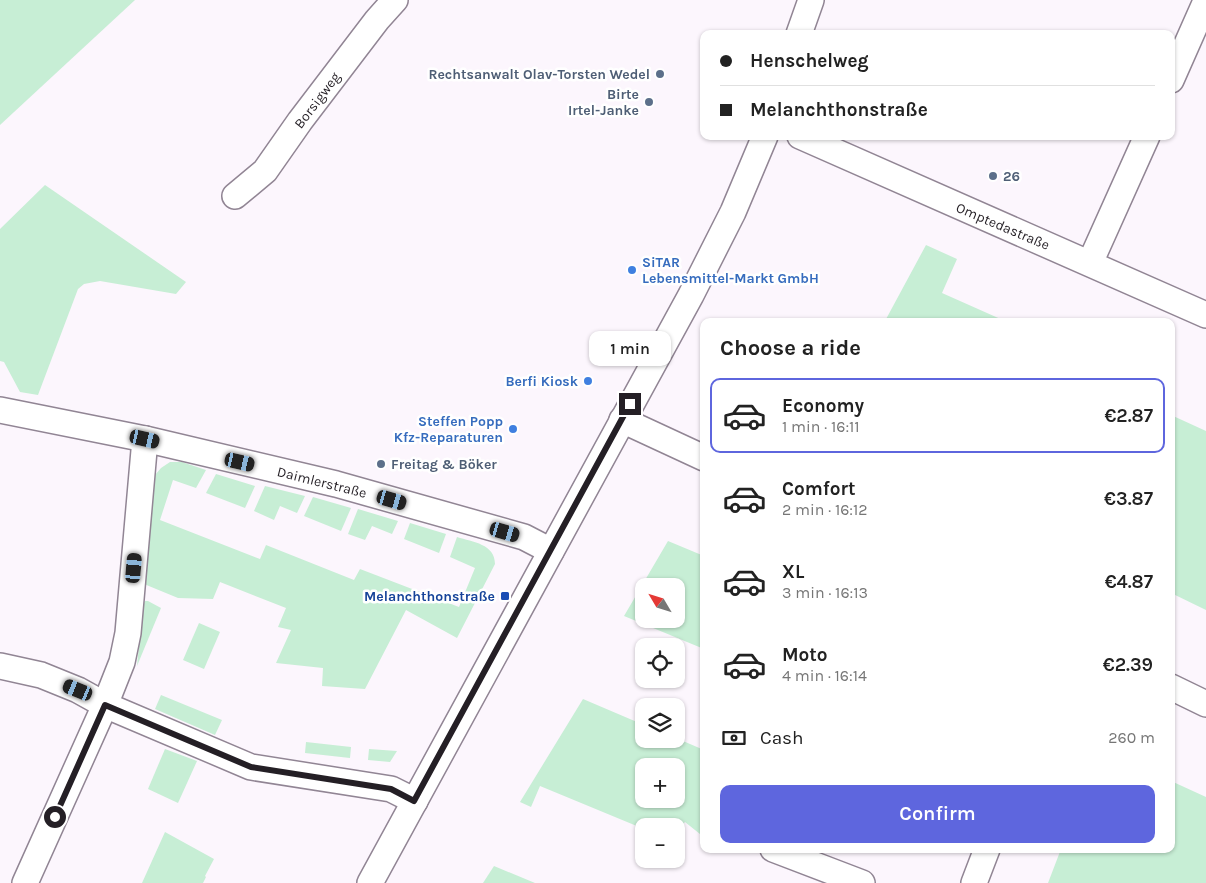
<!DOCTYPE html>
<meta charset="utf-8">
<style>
body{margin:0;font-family:Karla,sans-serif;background:#f2f2f2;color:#222;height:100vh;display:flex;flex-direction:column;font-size:19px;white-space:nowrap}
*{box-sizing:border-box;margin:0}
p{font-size:16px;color:#767676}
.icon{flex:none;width:28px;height:28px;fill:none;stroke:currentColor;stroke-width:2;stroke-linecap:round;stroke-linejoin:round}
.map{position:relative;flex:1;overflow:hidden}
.panel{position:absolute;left:700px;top:318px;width:475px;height:535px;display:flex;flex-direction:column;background:#fff;border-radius:10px;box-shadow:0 1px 4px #0004}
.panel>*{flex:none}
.top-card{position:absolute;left:700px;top:30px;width:475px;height:110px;border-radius:10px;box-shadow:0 1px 4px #0004;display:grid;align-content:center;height:110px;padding:0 20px;background:#fff}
.needle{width:32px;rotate:308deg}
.fabs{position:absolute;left:635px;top:578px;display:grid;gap:10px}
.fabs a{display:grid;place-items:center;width:50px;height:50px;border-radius:10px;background:#fff;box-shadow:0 1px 4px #0004;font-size:25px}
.end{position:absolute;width:22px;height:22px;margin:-11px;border:6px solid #241f25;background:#fff;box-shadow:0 0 0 2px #fff}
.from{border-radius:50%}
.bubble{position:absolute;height:35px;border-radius:10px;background:#fff;box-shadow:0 1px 4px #0004;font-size:16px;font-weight:600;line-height:35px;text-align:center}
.car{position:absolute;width:15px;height:30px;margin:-15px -8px;border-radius:6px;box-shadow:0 0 4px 1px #0007;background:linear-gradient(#222 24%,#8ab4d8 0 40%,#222 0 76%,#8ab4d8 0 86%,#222 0)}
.top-card b{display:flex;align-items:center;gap:18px;height:48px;font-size:19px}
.top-card b+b{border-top:1px solid #e0e0e0}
.top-card i{width:12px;height:12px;background:#222}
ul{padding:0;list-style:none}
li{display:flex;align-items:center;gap:15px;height:75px;margin:0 10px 8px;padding:0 10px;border:2px solid transparent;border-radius:10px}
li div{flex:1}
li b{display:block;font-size:19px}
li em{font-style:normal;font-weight:600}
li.active{border-color:#5e66de}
li>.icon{width:45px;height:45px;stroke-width:1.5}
h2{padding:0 20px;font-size:22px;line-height:60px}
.pay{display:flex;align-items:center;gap:12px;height:55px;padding:0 20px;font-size:19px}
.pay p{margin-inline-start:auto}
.action{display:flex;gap:10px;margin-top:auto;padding:10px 20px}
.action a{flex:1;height:58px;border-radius:10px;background:#5e66de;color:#fff;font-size:20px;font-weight:600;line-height:58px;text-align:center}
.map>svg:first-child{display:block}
</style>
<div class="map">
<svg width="1206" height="883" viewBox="0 0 1206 883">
<rect width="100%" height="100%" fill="#fcf6fd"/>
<g fill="#c7eed5" fill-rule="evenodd">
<polygon points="0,0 135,0 0,125"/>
<polygon points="45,185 186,282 176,294 100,281 84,284 78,289 38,395 20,392 4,362 0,361 0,229"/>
<polygon points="926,245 957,259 942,293 1005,321 885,321"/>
<polygon points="1171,415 1206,431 1206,610 1171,593"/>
<path d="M170 462H182L206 470 196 488 173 480 160 520 260 559 266 545 354 580 360 569 459 607 475 568 450 557 457 537C473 542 495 544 495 564L457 638 406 610 365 689 322 686 323 668 276 663 291 630 278 627 286 608 220 582 213 599 178 598 144 584 155 475 161 468Z"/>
<polygon points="216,474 255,486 245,508 206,493"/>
<polygon points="265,486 305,496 297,513 280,506 274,520 254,511"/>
<polygon points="313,497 351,508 341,531 304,516"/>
<polygon points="358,509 398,521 392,534 372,526 365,540 348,534"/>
<polygon points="410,523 446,534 439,553 404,539"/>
<path d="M668 541 704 556V649L624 616ZM644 586H676V619H644Z"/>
<polygon points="145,601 148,601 161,608 137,666 143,605"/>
<polygon points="199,623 220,632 204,669 183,660"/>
<polygon points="161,695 222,720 215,735 155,709"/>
<path d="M583 699 644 725V739L676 738 704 750V829L700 834 685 822 676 832V826H644V829L540 786 531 807 520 802ZM644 766H676V799H644Z"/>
<polygon points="306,742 351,747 350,758 305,753"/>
<polygon points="165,749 197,761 178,803 148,789"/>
<polygon points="369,749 397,751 390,762 368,760"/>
<polygon points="1171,781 1206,797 1206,883 1048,883 1061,849 1171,849"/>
<polygon points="165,832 214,859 205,876 206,877 203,883 142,883"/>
<polygon points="494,866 535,883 483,883"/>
</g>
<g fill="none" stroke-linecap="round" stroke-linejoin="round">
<defs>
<g id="minor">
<polyline points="799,34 811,0"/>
<polyline points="1171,80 1206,1"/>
<polyline points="800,136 1206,315"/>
<polyline points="235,196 265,171 300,121 377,20 395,0"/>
<polyline points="1090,263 1147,136"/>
<polyline points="0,410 145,439 336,484 524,537 551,551"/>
<polyline points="622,420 704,458"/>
<polyline points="0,666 41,675 78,690 105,705 251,767 391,789 415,801"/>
<polyline points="1171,687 1206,704"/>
<polyline points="773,849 862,883"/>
<polyline points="25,883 105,705 122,662 128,633 145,439"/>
<polyline points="370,883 691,295 733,212 765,136"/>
<polyline points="974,883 987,849"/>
</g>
</defs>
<use href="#minor" stroke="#918594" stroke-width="28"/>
<use href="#minor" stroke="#fff" stroke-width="25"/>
</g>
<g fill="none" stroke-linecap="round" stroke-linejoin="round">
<polyline stroke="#241f25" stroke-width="6" points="55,817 105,705 251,767 391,789 414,801 630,404"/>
</g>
<g fill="#5c6f8a" stroke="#fff" stroke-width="2">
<circle cx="660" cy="74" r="5"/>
<circle cx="649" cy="102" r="5"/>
<circle cx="993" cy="176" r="5"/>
<circle cx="381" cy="464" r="5"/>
</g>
<g fill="#3f7fe0" stroke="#fff" stroke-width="2">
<circle cx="632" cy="270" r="5"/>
<circle cx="588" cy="381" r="5"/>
<circle cx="513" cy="429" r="5"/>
</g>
<rect fill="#1a4fb4" stroke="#fff" stroke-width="2" x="500" y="591" width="10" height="10" rx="2.5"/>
<g text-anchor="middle" stroke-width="5" stroke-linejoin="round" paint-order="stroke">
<g font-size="14" font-weight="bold" fill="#4e5e75" stroke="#fff" text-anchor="end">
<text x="650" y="79">Rechtsanwalt Olav-Torsten Wedel</text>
<text x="639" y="99">Birte<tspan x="639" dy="16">Irtel-Janke</tspan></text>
<text x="1003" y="181" text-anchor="start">26</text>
<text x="391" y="469" text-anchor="start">Freitag &amp; Böker</text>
</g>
<g font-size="14" fill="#241f25" stroke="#fff">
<text transform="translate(317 100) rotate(-53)" y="5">Borsigweg</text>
<text transform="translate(1003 226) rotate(23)" y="5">Omptedastraße</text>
<text transform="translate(322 482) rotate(14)" y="5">Daimlerstraße</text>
</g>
<g font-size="14" font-weight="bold" fill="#366cbe" stroke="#fff" text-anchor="end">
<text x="642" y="267" text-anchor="start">SiTAR<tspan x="642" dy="16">Lebensmittel-Markt GmbH</tspan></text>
<text x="578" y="386">Berfi Kiosk</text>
<text x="503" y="426">Steffen Popp<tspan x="503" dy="16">Kfz-Reparaturen</tspan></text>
</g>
<g font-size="14" font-weight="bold" fill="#164399" stroke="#fff" text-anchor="end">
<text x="495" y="601">Melanchthonstraße</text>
</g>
</g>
</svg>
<div class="fabs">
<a><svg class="needle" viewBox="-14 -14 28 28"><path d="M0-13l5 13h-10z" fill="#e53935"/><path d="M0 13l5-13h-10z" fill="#767676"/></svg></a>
<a><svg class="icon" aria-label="locate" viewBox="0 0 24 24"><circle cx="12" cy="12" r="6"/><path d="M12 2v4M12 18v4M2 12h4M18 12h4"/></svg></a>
<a><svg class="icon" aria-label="layers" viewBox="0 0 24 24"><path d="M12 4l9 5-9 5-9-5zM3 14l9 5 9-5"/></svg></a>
<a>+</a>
<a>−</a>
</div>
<i class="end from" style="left:55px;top:817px"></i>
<i class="end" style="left:630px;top:404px"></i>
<div class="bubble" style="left:589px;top:331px;width:82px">1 min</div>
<i class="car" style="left:145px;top:439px;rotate:103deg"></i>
<i class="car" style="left:240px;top:462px;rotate:103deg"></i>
<i class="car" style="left:392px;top:500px;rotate:106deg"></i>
<i class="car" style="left:505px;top:532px;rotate:106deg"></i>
<i class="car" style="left:134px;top:568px;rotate:5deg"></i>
<i class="car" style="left:78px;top:690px;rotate:292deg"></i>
<div class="top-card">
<b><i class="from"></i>Henschelweg</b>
<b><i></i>Melanchthonstraße</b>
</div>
<section class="panel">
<h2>Choose a ride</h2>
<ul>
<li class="active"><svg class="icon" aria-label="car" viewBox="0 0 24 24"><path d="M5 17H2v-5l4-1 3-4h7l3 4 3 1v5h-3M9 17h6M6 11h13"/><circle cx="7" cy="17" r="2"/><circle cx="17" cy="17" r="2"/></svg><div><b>Economy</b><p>1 min · 16:11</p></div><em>€2.87</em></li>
<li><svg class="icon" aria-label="car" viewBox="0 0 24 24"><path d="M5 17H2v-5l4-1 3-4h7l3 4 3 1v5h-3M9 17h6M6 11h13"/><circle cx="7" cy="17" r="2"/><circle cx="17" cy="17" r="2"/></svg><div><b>Comfort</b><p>2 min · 16:12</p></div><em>€3.87</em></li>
<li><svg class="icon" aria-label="car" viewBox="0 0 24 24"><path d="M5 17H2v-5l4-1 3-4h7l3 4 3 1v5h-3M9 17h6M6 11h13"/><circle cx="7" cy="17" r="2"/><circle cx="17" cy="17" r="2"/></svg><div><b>XL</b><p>3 min · 16:13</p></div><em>€4.87</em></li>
<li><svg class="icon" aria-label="car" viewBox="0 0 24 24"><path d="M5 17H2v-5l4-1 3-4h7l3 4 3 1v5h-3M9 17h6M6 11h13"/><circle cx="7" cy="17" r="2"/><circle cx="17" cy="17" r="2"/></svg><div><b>Moto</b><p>4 min · 16:14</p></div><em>€2.39</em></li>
</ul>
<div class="pay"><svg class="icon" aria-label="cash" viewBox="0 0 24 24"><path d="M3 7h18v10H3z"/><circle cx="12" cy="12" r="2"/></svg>Cash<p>260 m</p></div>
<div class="action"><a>Confirm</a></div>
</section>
</div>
